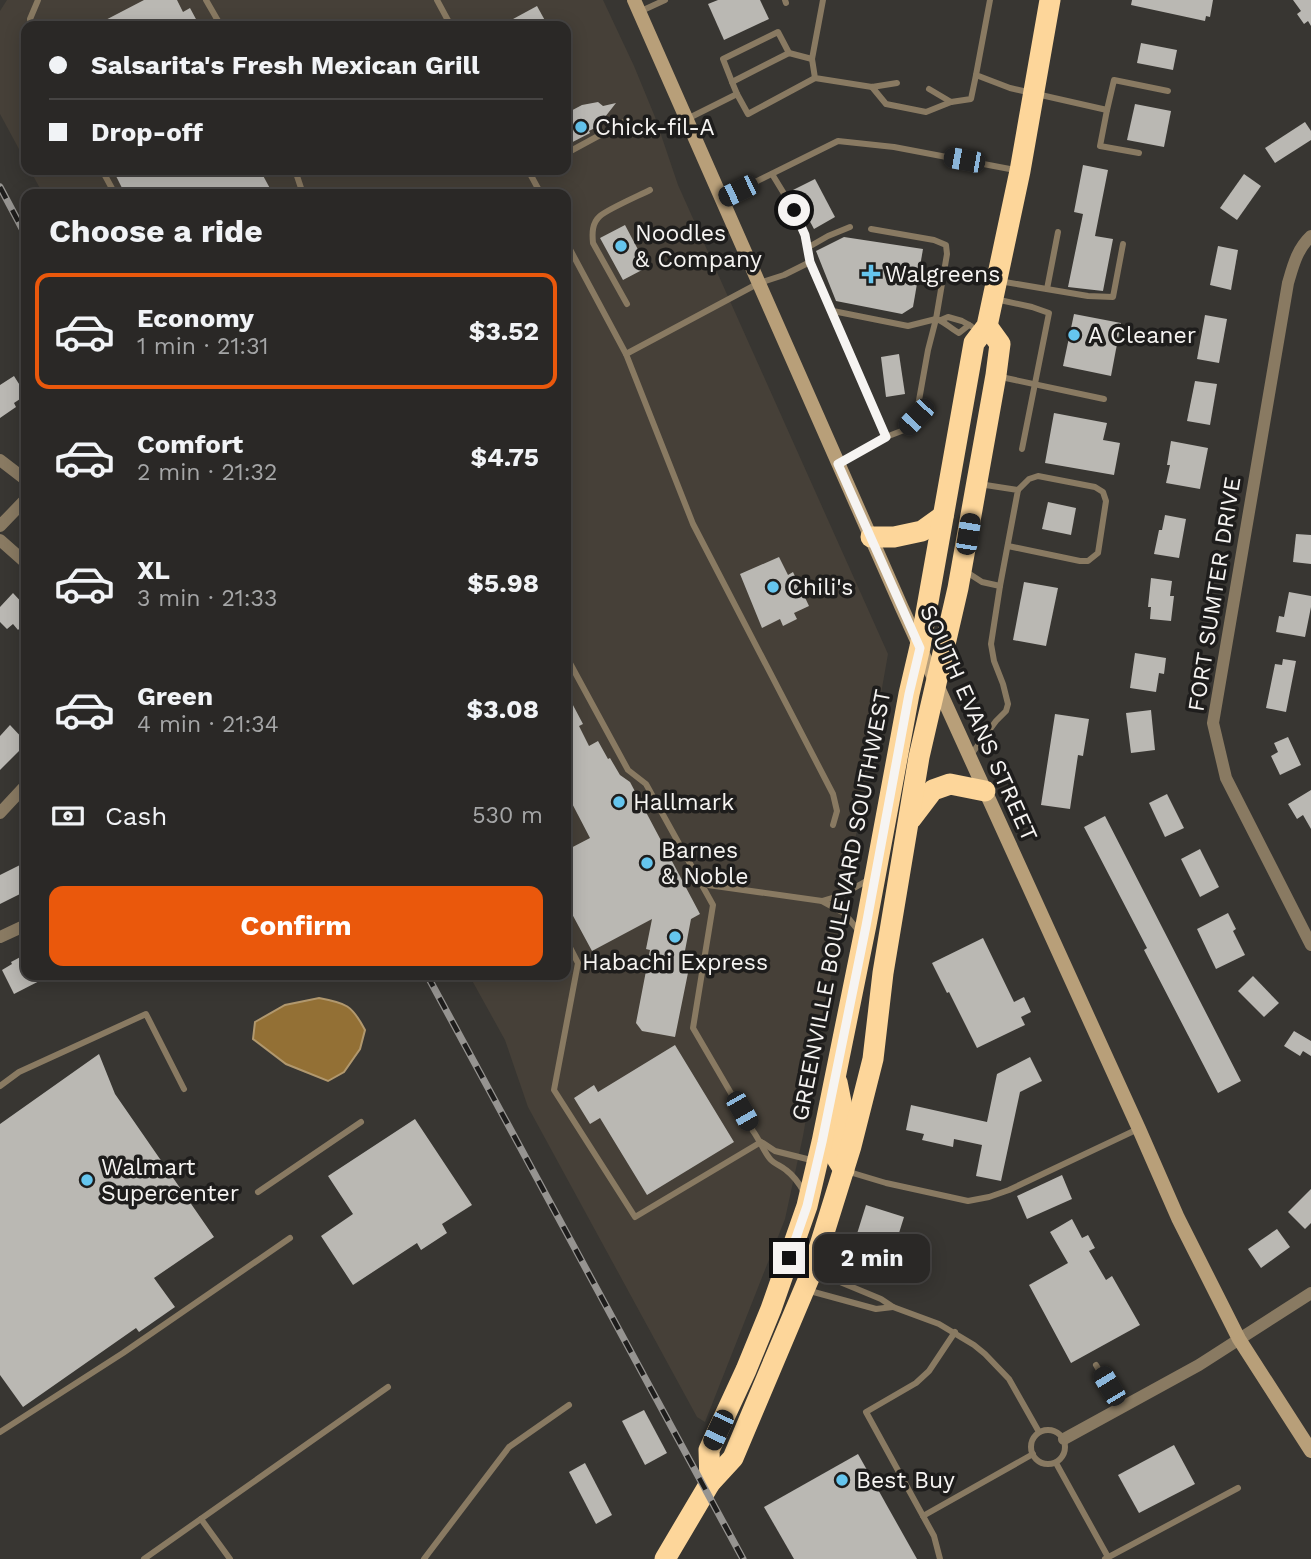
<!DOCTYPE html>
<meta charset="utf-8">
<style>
body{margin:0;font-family:"Work Sans",sans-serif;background:#32302e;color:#f1f3f6;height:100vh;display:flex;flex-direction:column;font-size:26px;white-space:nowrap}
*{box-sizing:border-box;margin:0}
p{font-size:23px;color:#a5a6a7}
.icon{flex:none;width:38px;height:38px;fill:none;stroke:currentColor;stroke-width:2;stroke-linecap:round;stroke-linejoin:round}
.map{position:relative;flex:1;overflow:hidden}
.drawer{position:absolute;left:21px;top:189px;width:550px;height:791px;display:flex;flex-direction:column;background:#2a2826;border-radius:14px;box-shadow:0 4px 18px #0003,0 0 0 2px #464443}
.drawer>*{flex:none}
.banner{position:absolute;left:21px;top:21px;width:550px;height:154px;border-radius:14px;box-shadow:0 4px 18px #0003,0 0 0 2px #464443;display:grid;align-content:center;height:154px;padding:0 28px;background:#2a2826}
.end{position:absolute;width:32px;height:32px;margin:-16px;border:9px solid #f6f4f2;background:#111;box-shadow:0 0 0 4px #111}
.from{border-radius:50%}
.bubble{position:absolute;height:49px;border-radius:14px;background:#2a2826;box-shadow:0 4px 18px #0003,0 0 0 2px #464443;font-size:23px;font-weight:700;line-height:49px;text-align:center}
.car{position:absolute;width:21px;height:42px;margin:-21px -10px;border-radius:9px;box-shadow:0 0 5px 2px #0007;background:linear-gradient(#222 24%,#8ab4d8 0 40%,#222 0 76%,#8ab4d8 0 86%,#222 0)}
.banner b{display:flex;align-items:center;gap:24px;height:66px;font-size:26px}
.banner b+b{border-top:2px solid #464443}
.banner i{width:18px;height:18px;background:#f1f3f6}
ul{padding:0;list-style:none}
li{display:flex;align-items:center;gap:21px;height:116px;margin:0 14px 10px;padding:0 14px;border:4px solid transparent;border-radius:14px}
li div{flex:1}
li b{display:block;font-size:26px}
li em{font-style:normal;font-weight:700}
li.selected{border-color:#ea580c}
li>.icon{width:63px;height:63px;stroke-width:1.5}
h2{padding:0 28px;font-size:32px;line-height:84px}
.pay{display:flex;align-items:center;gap:18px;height:77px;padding:0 28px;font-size:26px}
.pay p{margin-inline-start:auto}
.primary-button{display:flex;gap:14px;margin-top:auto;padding:14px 28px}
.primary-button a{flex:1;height:80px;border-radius:14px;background:#ea580c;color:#fff;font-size:28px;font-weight:700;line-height:80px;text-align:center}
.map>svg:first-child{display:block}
</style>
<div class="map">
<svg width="1311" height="1559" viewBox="0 0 1311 1559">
<rect width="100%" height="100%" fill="#383632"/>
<polygon fill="#464038" points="7,0 603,0 634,66 655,117 678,185 888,654 803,1136 785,1219 705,1422 697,1417 528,1107 505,1040 469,975 565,975 565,194 43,194 30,170 565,170 565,26 26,26 26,162 0,114 0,11"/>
<path fill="#937035" stroke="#b1986e" stroke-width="2" d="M319 998C346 1003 352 1005 365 1030L360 1049 344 1072 328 1081 286 1064 253 1039 255 1022 285 1005Z"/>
<g fill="#bab8b3">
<polygon points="144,0 177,0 183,12 190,8 197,21 187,26 94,26"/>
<polygon points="718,0 760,0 769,19 724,40 708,4"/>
<polygon points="1132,0 1213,0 1210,17 1206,16 1205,21 1131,5"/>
<polygon points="1293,0 1311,0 1311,26 1308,21 1304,24 1297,14 1301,11"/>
<polygon points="537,6 548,26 500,26"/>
<polygon points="1141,43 1177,50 1173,70 1137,63"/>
<polygon points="598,102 603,106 616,103 605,117 608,121 589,131 590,133 565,146 565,114 582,105"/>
<polygon points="1135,104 1171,111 1164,147 1127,140"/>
<polygon points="1305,122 1311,131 1311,140 1275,163 1265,148"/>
<polygon points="1083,165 1108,170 1095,236 1113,239 1103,291 1068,287 1083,214 1074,212"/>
<polygon points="113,170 260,170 273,194 125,194"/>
<polygon points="1244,174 1261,186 1237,220 1220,208"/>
<polygon points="815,179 835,217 814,229 793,190"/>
<polygon points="625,225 643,259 638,262 642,270 623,280 600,238"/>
<polygon points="844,237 923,249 913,307 902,314 836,301 816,251"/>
<polygon points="1218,246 1238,250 1231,290 1210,285"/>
<polygon points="1074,314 1121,323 1111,376 1063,366"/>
<polygon points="1205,315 1227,319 1219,363 1197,359"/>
<polygon points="899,354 905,394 886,397 881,357"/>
<polygon points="14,376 26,395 14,403 16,407 0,418 0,385"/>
<polygon points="1195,381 1217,384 1210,425 1187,421"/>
<polygon points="1054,413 1107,423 1103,440 1120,443 1114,475 1045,463"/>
<polygon points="1171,441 1208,448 1200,489 1166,483 1170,465 1167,465"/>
<polygon points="1048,502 1076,508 1071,535 1042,529"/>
<polygon points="1165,515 1186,519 1179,558 1154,554 1159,530 1162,530"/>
<polygon points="1296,534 1311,535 1311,564 1293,562"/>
<polygon points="779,557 788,575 793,572 809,606 794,613 797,619 783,626 780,619 762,628 740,574"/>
<polygon points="1151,578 1172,581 1170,596 1174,596 1171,621 1150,619 1151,607 1148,607"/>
<polygon points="1024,582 1058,588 1046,646 1013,640"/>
<polygon points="1289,592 1311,596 1311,607 1305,637 1276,632 1279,616 1284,617"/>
<polygon points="13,593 26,607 26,622 18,630 13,624 7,629 0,622 0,607"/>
<polygon points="1135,653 1166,658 1164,674 1159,673 1156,692 1130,688"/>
<polygon points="1283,659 1296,661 1286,712 1266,708 1275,664 1282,665"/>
<polygon points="565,690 583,724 579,726 589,746 598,741 608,759 610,758 620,775 630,782 700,914 691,919 684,956 691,958 675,1037 642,1031 636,1023 650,950 646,949 652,919 592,951 565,901 565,851 590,838 565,790"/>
<polygon points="1151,710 1155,750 1131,753 1126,713"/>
<polygon points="1055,714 1089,719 1083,756 1078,755 1070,809 1041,805"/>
<polygon points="10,725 26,742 26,744 0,770 0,736"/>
<polygon points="1288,737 1301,765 1280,775 1271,756 1278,752 1274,743"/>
<polygon points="1311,790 1311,829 1303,815 1297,819 1288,804"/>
<polygon points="1167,794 1184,828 1165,837 1149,803"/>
<polygon points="1105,816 1241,1081 1218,1093 1144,950 1147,948 1084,827"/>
<polygon points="1200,849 1219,887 1200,897 1181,859"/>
<polygon points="26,862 26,891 0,904 0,875"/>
<polygon points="1228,913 1236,929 1233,931 1245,955 1216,969 1197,929"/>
<polygon points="983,938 1014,1002 1024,997 1031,1012 1021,1017 1025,1025 977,1048 949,992 947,993 932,963"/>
<polygon points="26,954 26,975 51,975 14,994 2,970 12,964 11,962"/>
<polygon points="1253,976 1279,1003 1264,1017 1238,991"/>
<polygon points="1294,1031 1311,1041 1311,1056 1303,1051 1300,1056 1284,1046"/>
<polygon points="675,1045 734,1142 647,1195 600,1118 590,1124 574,1098 594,1085 598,1092"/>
<polygon points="99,1054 115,1094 214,1237 154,1278 175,1307 139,1332 136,1328 23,1407 0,1375 0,1124"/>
<polygon points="1030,1057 1042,1081 1020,1092 1001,1181 976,1176 982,1145 954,1139 953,1147 922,1140 924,1134 906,1130 911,1105 987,1122 997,1074"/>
<polygon points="415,1119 472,1205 442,1224 447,1233 421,1250 417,1243 353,1285 321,1236 353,1214 328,1176"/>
<polygon points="1062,1175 1072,1199 1027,1219 1017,1196"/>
<polygon points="1311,1189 1311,1223 1305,1229 1288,1212"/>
<polygon points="866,1205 904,1217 889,1265 851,1253"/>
<polygon points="1072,1219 1082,1238 1088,1235 1095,1248 1089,1251 1106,1280 1112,1276 1140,1325 1071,1363 1029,1285 1068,1263 1050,1232"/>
<polygon points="1277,1229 1290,1247 1261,1268 1248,1249"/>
<polygon points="644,1410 667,1453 645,1465 622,1421"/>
<polygon points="1174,1445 1195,1484 1139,1513 1118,1475"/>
<polygon points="858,1454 917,1559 794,1559 764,1507"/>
<polygon points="585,1463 612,1515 596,1524 569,1472"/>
</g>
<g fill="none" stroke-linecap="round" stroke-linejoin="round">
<g stroke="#897a62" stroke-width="6">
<polyline points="206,0 221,26"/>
<polyline points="437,0 451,26"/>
<polyline points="785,0 786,3"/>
<polyline points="823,0 812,59 815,78 872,87 897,83"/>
<polyline points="990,0 976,75 1010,88 1107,110 1114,80 1168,91"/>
<polyline points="639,12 665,0"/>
<polyline points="31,26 30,19 38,0"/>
<polyline points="732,82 723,59 778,32 789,53"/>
<polyline points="872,87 886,104 926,112 951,102"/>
<polyline points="929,89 951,102 971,99 976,75"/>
<polyline points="737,94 748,114 815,78"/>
<polyline points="1107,110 1100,146 1139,153"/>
<polyline points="687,119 737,94 732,82 789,53 812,59"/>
<polyline points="565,154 626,121"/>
<polyline points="102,170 115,194"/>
<polyline points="295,170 303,194"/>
<polyline points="528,170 541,194"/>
<polyline points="723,198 838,141 894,147 1015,170"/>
<path d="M871 229 934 240 946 245 947 254 936 319C944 321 951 329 959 333L969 325"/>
<polyline points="565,240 626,354 693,524 833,794 837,811 833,825"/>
<polyline points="807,248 828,236 850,227"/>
<polyline points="810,262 886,437 838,464"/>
<polyline points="999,281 1088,296 1113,297 1123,244"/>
<polyline points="1047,289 1058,232"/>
<polyline points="995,299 1032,307 1049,313 1022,449"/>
<path d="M627 304 593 243C592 233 592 223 600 216 608 209 638 196 650 190"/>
<polyline points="833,311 908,326 936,319 928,350 916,417 904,430 886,437"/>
<polyline points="941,320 948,317 962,321 971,326"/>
<polyline points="626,354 759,283 784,275 810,262 805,235 794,210 772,174"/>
<polyline points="1001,377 1104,399"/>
<polyline points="979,484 1018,490 1000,586"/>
<polyline points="1008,546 1080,561 1088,561 1098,553 1106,501 1103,492 1095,487 1038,476 1029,479 1018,490"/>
<polyline points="965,571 982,582 1000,586 991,644 994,661 1003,684 1008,704 1006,711 996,721 970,756"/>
<path d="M565 654 628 770 646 784 713 905 693 1028 753 1131C759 1139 765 1154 771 1160 775 1164 781 1166 786 1170 794 1176 799 1183 804 1192"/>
<polyline points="701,884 822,901 844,913 858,930"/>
<polyline points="822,901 842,895 868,880"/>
<polyline points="565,938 578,963 554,1090 635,1217 761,1142"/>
<polyline points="0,1086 19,1072 146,1014 184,1089"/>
<polyline points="763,1143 775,1151 815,1161"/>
<polyline points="846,1171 886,1183 968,1201 989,1197 1009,1190 1138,1129"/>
<polyline points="258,1192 361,1122"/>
<polyline points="816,1272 881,1299 893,1307 939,1324 974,1345 985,1354 1009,1379 1039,1432"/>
<polyline points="810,1291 876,1309 893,1307"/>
<polyline points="1096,1365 1121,1407"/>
<circle cx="1048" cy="1447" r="17"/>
<polyline points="0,1432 123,1353 290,1238"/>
<polyline points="1056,1463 1108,1557"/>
<polyline points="923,1516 1033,1454"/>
<polyline points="201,1519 230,1559"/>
<polyline points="144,1559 388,1387"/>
<polyline points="424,1559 509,1447 569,1405"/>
<polyline points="940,1559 934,1536 866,1412 916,1383 929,1371 955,1332"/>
<polyline points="1105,1559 1238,1488"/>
</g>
<g stroke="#897a62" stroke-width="12">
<path d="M1311 236C1297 249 1293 266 1288 283L1213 723 1226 778 1311 945"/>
<polyline points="0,460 26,480"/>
<polyline points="0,526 26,499"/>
<polyline points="0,540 26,563"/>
<polyline points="0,813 26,785"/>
<polyline points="0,937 26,925"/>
<polyline points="1064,1439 1199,1365 1311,1293"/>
</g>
<polyline stroke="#b89f79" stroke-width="14" points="634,0 902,608 1139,1129 1178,1218 1239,1339 1311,1451"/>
<g stroke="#fdd69a" stroke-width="21">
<polyline points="871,537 894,537 922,531 943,516"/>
<polyline points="911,819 933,790 950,784 985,791"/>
<polyline points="837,1082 843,1112 835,1149 836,1157 844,1170"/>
<polyline points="710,1483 709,1450 746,1370 771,1309 807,1206 822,1142 866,925 909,694 920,647 974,343 987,326 1020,171 1050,0"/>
<polyline points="665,1559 710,1483 733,1458 812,1271 851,1146 873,1059 883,973 919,757 958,588 996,375 1000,344 987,326"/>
</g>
<defs>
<g id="rail">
<polyline points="0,187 26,236"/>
<polyline points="427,975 743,1559"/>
</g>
</defs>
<use href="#rail" stroke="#969491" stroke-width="7"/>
<use href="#rail" stroke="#1e1d1c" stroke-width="4.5" stroke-dasharray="13" stroke-linecap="butt"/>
</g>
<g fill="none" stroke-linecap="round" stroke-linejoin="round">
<polyline stroke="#f6f4f2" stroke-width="9" points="789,1258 807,1206 822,1142 866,926 909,694 920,648 838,464 886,437 810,262 805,235 794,210"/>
</g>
<g fill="#65c5ee" stroke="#1e1d1c" stroke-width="2.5">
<circle cx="581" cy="127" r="7"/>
<circle cx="621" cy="246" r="7"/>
<path d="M867.5 263.5h7v7h7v7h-7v7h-7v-7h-7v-7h7z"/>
<circle cx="1074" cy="335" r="7"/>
<circle cx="773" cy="587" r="7"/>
<circle cx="619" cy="802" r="7"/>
<circle cx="647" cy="863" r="7"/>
<circle cx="675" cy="937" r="7"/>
<circle cx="87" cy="1180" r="7"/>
<circle cx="842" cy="1480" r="7"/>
</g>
<g text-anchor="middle" stroke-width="7" stroke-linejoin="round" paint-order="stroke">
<g font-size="23" fill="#f6f4f2" stroke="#1e1d1c" text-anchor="start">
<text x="595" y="135">Chick-fil-A</text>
<text x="635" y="241">Noodles<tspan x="635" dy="26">&amp; Company</tspan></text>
<text x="885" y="282">Walgreens</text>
<text x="1088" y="343">A Cleaner</text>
<text x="787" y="595">Chili's</text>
<text x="633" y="810">Hallmark</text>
<text x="661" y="858">Barnes<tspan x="661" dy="26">&amp; Noble</tspan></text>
<text x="675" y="970" text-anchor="middle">Habachi Express</text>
<text x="101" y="1175">Walmart<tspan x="101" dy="26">Supercenter</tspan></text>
<text x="856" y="1488">Best Buy</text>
</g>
<g font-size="23" fill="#f6f4f2" stroke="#1e1d1c">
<text transform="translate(1214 594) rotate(-81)" y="8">FORT SUMTER DRIVE</text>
<text transform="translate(979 723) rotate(66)" y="8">SOUTH EVANS STREET</text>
<text transform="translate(841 905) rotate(-79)" y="8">GREENVILLE BOULEVARD SOUTHWEST</text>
</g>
</g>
</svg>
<i class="end from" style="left:794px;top:210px"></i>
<i class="end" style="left:789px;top:1258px"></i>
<div class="bubble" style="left:814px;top:1234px;width:116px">2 min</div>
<i class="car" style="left:964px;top:160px;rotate:280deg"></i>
<i class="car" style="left:738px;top:191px;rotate:244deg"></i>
<i class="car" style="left:916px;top:417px;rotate:223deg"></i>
<i class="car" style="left:968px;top:534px;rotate:9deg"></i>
<i class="car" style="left:742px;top:1111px;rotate:150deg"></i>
<i class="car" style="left:1109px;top:1386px;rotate:329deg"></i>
<i class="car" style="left:718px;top:1430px;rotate:205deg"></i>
<div class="banner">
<b><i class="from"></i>Salsarita's Fresh Mexican Grill</b>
<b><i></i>Drop-off</b>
</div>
<section class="drawer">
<h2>Choose a ride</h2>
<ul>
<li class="selected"><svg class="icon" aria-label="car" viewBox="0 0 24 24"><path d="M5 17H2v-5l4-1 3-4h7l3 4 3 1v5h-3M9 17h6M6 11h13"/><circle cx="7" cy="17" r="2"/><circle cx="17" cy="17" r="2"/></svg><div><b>Economy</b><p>1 min · 21:31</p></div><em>$3.52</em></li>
<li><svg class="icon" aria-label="car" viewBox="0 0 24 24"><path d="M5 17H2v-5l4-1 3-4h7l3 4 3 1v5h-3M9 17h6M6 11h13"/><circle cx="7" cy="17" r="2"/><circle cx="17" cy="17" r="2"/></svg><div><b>Comfort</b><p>2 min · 21:32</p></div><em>$4.75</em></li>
<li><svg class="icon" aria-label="car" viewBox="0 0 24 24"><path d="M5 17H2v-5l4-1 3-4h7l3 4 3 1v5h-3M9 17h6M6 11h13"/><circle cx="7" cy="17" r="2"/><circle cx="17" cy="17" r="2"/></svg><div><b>XL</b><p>3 min · 21:33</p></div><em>$5.98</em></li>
<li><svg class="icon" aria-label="car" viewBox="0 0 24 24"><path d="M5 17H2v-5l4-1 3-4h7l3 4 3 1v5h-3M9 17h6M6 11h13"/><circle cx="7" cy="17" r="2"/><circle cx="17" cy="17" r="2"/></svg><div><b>Green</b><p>4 min · 21:34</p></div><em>$3.08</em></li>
</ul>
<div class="pay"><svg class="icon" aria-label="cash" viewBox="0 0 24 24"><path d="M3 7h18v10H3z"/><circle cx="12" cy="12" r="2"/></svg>Cash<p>530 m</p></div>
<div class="primary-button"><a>Confirm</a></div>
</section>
</div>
